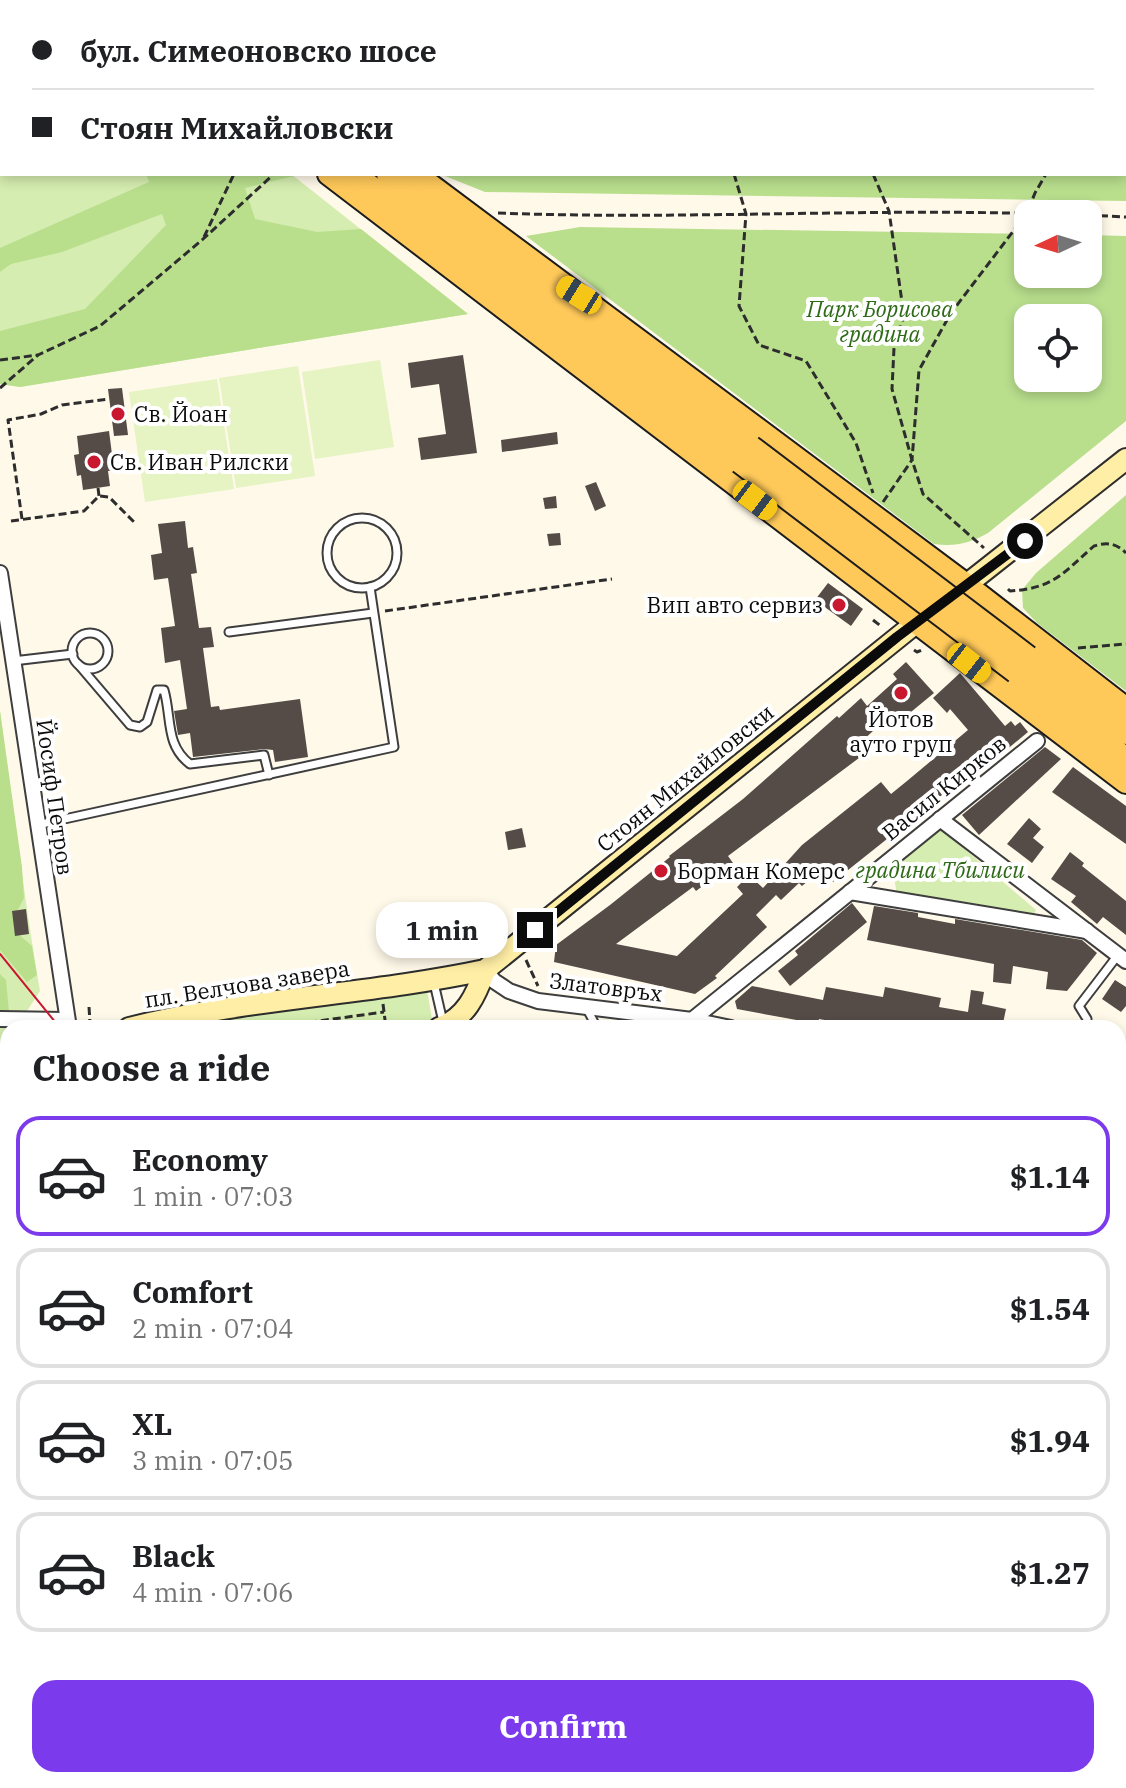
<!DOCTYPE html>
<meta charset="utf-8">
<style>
body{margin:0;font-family:"IBM Plex Serif",serif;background:#f2f2f2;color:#202124;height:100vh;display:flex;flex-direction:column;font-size:30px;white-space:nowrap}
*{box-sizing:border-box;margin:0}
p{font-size:26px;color:#757577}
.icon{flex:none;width:44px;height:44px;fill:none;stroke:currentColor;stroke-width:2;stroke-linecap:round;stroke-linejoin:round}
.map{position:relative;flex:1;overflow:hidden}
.panel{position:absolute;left:0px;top:1020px;width:1126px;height:768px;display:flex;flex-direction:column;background:#fff;border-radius:24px 24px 0 0;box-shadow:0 4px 12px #0003}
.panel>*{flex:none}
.banner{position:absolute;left:0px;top:0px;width:1126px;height:176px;box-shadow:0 4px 12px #0003;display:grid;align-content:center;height:176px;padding:0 32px;background:#fff}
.needle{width:52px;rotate:266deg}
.controls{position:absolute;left:1014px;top:200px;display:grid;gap:16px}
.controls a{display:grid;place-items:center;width:88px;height:88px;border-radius:16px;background:#fff;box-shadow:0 4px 12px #0003;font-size:40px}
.end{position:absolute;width:36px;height:36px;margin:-18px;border:10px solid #0b0b0b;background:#fff;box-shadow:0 0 0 4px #fff}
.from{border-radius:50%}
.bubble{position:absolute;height:56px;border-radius:24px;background:#fff;box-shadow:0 4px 12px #0003;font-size:26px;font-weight:800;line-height:56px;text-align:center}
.car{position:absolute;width:24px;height:48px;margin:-24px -12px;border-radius:10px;box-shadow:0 0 6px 2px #0007;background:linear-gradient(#f5c518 24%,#345 0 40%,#f5c518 0 76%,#345 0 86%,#f5c518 0)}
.banner b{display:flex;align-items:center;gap:28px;height:76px;font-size:30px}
.banner b+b{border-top:2px solid #e0e0e0}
.banner i{width:20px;height:20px;background:#202124}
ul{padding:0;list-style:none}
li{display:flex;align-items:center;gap:24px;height:120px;margin:0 16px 12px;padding:0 16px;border:4px solid #e0e0e0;border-radius:24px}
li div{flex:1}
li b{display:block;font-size:30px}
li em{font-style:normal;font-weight:800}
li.on{border-color:#7c3aed}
li>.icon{width:72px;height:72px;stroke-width:1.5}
h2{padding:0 32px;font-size:36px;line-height:96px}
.action{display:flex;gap:16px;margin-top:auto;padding:16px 32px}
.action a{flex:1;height:92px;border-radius:24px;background:#7c3aed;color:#fff;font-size:32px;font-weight:800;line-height:92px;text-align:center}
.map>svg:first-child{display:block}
</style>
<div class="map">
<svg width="1126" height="1788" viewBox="0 0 1126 1788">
<rect width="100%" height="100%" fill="#fff9ea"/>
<g fill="#d5edb0">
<polygon points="0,0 53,2 2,2 2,174 291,174 468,314 20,387 0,384"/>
<path d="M0 711C13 804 24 898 40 991L27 1011 0 1012Z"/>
<polygon points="940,828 1036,910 1033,917 897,896 893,869"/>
<polygon points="427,990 432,1019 430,1022 393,1028 156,1028 384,993"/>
<polygon points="0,1025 41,1028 8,1028 8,1119 0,1130"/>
<polygon points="527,1780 567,1780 572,1788 532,1788"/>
<polygon points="576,1780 648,1780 653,1788 575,1788 572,1782"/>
</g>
<g fill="#b9df8d" fill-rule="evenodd">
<polygon points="197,0 1126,0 1126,201 485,192 440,174 1124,174 1124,2"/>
<polygon points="146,174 291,174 294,176 245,188 255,219 317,232 361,229 468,314 20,387 0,384 0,331 85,309 166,225 162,214 62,252 11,264 0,272 0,248 149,182"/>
<path d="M580 227 1028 234V274H1088V235L1126 236V421L988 533C970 543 955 547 934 544L526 236ZM1028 318H1088V378H1028Z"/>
<polygon points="1126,495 1126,691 1037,623 1023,608 1022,590 1036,573"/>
<polygon points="0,711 22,867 24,898 14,917 17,933 32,946 37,975 27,982 0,950"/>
<polygon points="0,974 6,980 9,1012 0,1012"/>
</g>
<g fill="#e6f3c2">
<polygon points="380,360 394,447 315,459 302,372"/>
<polygon points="298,366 315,476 236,488 219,378"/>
<polygon points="217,379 234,489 145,502 129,392"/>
<polygon points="8,1725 8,1780 33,1780 35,1788 0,1788 0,1727"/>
</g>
<g fill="#554b47">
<polygon points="463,355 477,453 421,460 418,438 446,434 439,384 411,388 408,363"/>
<polygon points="122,388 128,435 114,436 108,389"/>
<polygon points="109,431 114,470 108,471 110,486 83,490 81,475 77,476 74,455 79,454 77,436"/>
<polygon points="557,432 558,444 502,452 501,440"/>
<polygon points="596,482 606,506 595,511 585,486"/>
<polygon points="556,496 557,508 545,509 543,498"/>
<polygon points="185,521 188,548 193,547 197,573 191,574 199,628 211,627 214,647 203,648 211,707 219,706 220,710 300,699 308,757 275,762 273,750 264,749 193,757 190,733 178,735 174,711 187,709 180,660 165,663 161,628 175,626 168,578 154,580 151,555 162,553 158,524"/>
<polygon points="560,533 561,545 549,546 547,534"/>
<polygon points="828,583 863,609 851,626 815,600"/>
<polygon points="906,662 934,693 894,726 887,718 860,743 867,752 728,856 733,863 696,891 693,887 616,944 677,956 743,894 737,887 749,875 763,888 802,845 881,782 891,794 907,781 968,730 950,709 947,713 933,698 960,673 1005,726 1011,721 1015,726 1020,722 1028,732 988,765 985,761 833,882 822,869 802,886 799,883 781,900 776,895 756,915 767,927 715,976 717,978 695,994 554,962 556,945 610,905 670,857 669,856 743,799 837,716 839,718 861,698 867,706 897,679 893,674"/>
<polygon points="1045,747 1061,759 979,835 962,815"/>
<polygon points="1073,767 1126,806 1126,844 1052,792"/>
<polygon points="1029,818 1041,829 1033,838 1044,847 1032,863 1007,844"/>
<polygon points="522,828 526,847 508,850 505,832"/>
<polygon points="1070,852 1084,863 1082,866 1126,901 1126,935 1103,917 1097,924 1071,902 1076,896 1051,879"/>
<polygon points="852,903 867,922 790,986 778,971 798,955 795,951"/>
<polygon points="874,906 918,913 918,917 955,924 955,919 1082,940 1097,953 1067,991 1046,989 1048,972 1013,966 1011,984 993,982 994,964 867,940"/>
<polygon points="26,909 29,934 15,936 12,911"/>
<polygon points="464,914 467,935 423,941 421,919"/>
<polygon points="1115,980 1126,987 1126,1006 1121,1012 1102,999"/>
<polygon points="752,986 823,1000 826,987 883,997 885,987 941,998 939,1007 968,1012 971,990 984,992 982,1004 1006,1009 1002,1028 961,1024 960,1028 870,1028 819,1019 818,1024 737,1009 735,1001"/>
</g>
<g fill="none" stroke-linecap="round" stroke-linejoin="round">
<defs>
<g id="lane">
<polyline points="0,82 2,81"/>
<circle cx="362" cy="553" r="35"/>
<polyline points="229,632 373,613"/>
<circle cx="90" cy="651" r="18"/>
<polyline points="13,661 73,654"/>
<path d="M78 664 130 725 140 727 147 722 157 690H164C172 718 165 745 190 764L264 755 269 775"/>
<polyline points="37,825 394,747 370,587"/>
<polyline points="434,983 443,1022"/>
<polyline points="587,1009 597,1028"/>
<polyline points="1087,1019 1079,1006 1118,955"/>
<polyline points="618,1783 623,1788"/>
</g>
<g id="street">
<polyline points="0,573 69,1028"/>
<polyline points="940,819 1126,961"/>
<polyline points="850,892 1087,931"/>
<polyline points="485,970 494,981 509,991 538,1001 692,1020 731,1028"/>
<polyline points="0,1019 66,1020"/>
<polyline points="692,1020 1037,741"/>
<polyline points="1118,1105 1126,1106"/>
<polyline points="0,1496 8,1521"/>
<polyline points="1118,1506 1126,1506"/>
<polyline points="0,1641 8,1619"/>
<polyline points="256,1780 259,1788"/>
<polyline points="273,1788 293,1780"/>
<polyline points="1043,1788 1043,1780"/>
</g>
<g id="secondary">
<polyline points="956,593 1126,459"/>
<path d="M129 1028C246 998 367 995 485 970L927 614"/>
<path d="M439 1028C466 1018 476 995 485 970"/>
<polyline points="0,1150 8,1132"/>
<polyline points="493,1780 497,1788"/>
</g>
<g id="primary">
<polyline points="81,0 84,2"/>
<polyline points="109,0 112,2"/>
<polyline points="147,0 150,2"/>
<polyline points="173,0 175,2"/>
<polyline points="329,174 1126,782"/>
<polyline points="353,174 558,323 740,462"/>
<polyline points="388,174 751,447"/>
<polyline points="415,174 966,585 1126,709"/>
<polyline points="1028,657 1126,733"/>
<polyline points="1016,672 1126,759"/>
</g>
</defs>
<use href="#lane" stroke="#3e3e3e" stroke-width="11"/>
<use href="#street" stroke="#3e3e3e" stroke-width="18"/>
<use href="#secondary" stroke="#2d2d2d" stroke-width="24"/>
<use href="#primary" stroke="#1c1c1c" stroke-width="26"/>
<g stroke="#2d2d2d" stroke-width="3" stroke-dasharray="8 4" stroke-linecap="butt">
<polyline points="292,0 294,2"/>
<polyline points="532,0 533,2"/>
<polyline points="807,0 808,2"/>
<polyline points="922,0 925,2"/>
<polyline points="199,2 200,0"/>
<polyline points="478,2 480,0"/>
<polyline points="768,2 770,0"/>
<polyline points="966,2 969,0"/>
<polyline points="1124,75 1126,73"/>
<polyline points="1124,162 1126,164"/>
<polyline points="734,174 746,214 739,306 759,345 806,361 856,443 873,493"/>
<polyline points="873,174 889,211 904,316 894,348 892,389 912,460 923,494 984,548"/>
<path d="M498 213C681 220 864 208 1046 214"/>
<polyline points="1088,215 1126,217"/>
<polyline points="204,237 234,174"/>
<polyline points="0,360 38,355"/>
<polyline points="0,388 38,355 100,326 202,240 274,174"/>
<polyline points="98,488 99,496"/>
<polyline points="883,502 912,460 919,370 951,313 1027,213 1035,193 1046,174"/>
<polyline points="22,519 8,420 41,414 62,405 109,399"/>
<polyline points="11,521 84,511 99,496 109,497 136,524"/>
<path d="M1008 589 1010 591C1054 588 1062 574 1094 546 1107 542 1116 543 1126 553"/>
<polyline points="385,611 612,579"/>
<polyline points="873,620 882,627"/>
<polyline points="1078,648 1126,644"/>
<polyline points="914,650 917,652 924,649"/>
<polyline points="526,960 538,986"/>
<polyline points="383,1004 386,1028"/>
<polyline points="89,1007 90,1023"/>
<polyline points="238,1028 270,1023 282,1026 384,1012"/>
<polyline points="0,1053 8,1053"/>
<polyline points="0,1059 6,1034"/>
<polyline points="0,1074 8,1074"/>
<polyline points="0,1110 8,1111"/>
<polyline points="824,1780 829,1788"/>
<polyline points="750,1784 752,1788"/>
<polyline points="867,1788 881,1780"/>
</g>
<use href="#lane" stroke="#fff" stroke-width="7"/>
<use href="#street" stroke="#fff" stroke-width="14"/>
<use href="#secondary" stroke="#ffeea5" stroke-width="20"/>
<use href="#primary" stroke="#ffc95a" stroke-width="22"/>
<g stroke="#c8172e" stroke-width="2">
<polyline points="0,954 60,1028"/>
<polyline points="489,1780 494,1788"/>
</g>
<defs>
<g id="primary-bridge">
<polyline points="751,447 1028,657"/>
<polyline points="740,462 1016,672"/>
</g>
</defs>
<use href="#primary-bridge" stroke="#1c1c1c" stroke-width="26" stroke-linecap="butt"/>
<use href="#primary-bridge" stroke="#ffc95a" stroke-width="22"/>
</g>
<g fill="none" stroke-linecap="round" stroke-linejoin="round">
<polyline stroke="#0b0b0b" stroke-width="10" points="535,930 897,637 1025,541"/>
</g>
<g fill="#c8172e" stroke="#fff" stroke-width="3">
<circle cx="118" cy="414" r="8"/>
<circle cx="94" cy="462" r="8"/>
<circle cx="839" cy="605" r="8"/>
<circle cx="901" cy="693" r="8"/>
<circle cx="661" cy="871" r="8"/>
</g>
<g text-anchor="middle" stroke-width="8" stroke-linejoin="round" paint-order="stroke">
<g font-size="22" font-style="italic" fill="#2e6916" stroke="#fff">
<text x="880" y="317">Парк Борисова<tspan x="880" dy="25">градина</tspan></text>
<text x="940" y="878">градина Тбилиси</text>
</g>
<g font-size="22" fill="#0b0b0b" stroke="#fff" text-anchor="start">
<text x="134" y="422">Св. Йоан</text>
<text x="110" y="470">Св. Иван Рилски</text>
<text x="823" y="613" text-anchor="end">Вип авто сервиз</text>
<text x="901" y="727" text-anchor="middle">Йотов<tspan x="901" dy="25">ауто груп</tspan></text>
<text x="677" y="879">Борман Комерс</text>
</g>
<g font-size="22" fill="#0b0b0b" stroke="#fff">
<text transform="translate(685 778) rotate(-39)" y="8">Стоян Михайловски</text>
<text transform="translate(944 788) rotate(-39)" y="8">Васил Кирков</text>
<text transform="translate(55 797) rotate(82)" y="8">Йосиф Петров</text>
<text transform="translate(247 984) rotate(-9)" y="8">пл. Велчова завера</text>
<text transform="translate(606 987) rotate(7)" y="8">Златовръх</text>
</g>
</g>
</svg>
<div class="controls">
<a><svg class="needle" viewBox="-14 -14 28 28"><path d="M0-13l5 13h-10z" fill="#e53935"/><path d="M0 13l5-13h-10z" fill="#757577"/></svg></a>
<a><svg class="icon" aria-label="locate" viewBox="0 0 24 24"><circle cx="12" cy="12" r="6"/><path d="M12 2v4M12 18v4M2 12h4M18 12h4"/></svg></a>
</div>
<i class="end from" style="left:1025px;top:541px"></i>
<i class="end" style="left:535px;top:930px"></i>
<div class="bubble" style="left:376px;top:902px;width:132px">1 min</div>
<i class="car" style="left:579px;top:295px;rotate:302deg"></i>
<i class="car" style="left:755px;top:500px;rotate:127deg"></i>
<i class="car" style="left:969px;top:663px;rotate:128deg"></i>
<div class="banner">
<b><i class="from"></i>бул. Симеоновско шосе</b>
<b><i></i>Стоян Михайловски</b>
</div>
<section class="panel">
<h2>Choose a ride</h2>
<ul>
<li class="on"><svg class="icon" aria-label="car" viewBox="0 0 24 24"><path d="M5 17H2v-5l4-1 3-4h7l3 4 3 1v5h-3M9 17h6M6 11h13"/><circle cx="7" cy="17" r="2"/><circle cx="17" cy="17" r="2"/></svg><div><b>Economy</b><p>1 min · 07:03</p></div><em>$1.14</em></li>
<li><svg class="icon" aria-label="car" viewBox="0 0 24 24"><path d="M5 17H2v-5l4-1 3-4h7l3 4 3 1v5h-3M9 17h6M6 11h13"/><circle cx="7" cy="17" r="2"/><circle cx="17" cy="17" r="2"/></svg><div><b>Comfort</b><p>2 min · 07:04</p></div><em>$1.54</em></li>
<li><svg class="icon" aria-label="car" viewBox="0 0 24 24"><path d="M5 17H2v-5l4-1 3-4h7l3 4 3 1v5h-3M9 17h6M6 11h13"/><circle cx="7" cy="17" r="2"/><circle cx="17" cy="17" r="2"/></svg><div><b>XL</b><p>3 min · 07:05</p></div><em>$1.94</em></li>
<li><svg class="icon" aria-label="car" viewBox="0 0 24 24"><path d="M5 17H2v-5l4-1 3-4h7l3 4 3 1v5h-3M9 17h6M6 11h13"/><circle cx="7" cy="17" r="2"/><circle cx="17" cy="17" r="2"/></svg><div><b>Black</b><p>4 min · 07:06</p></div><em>$1.27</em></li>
</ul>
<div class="action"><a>Confirm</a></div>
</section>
</div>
